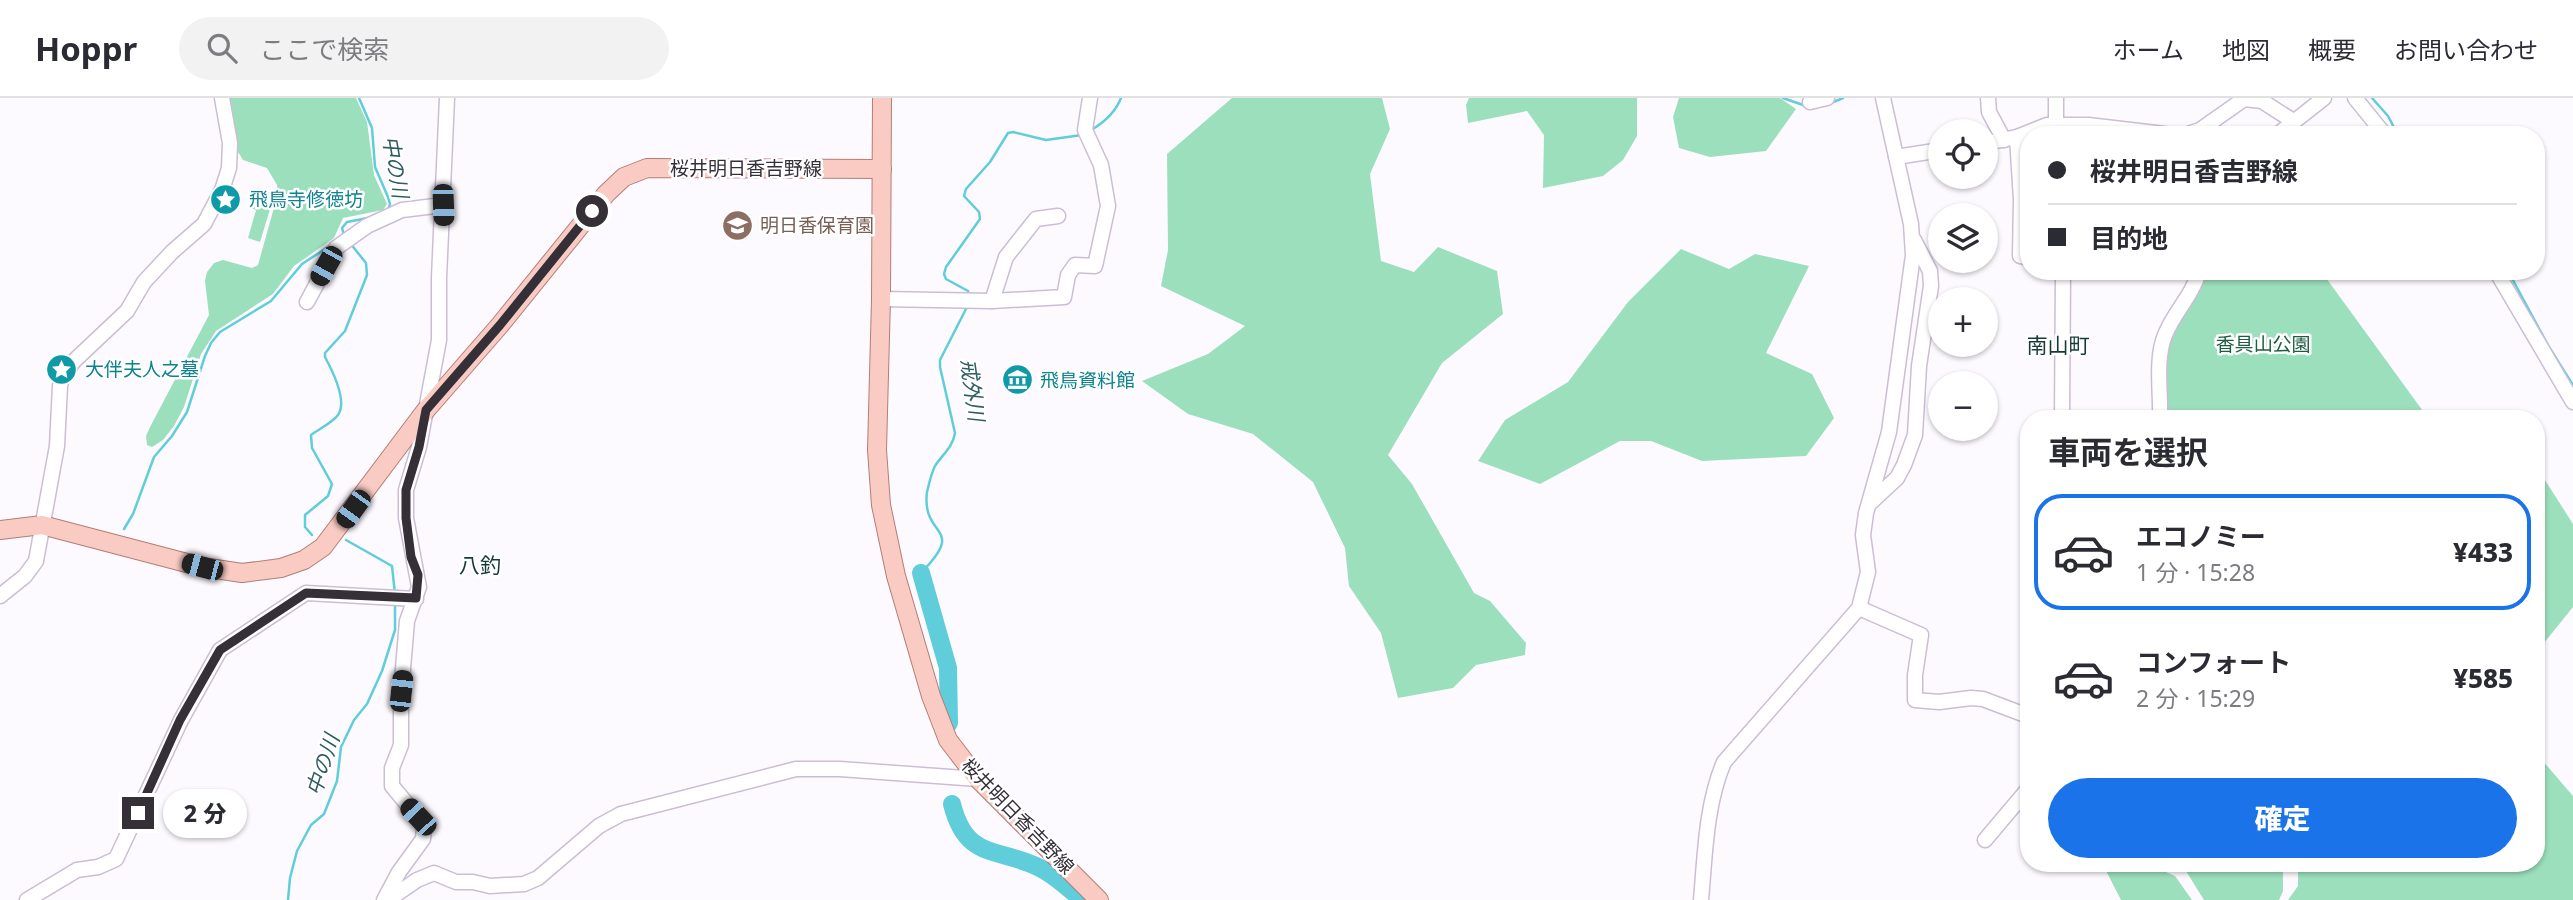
<!DOCTYPE html>
<html lang="ja">
<meta charset="utf-8">
<style>
body{margin:0;font-family:"Noto Sans","Noto Sans JP",sans-serif;background:#f2f2f3;color:#2b2b33;height:100vh;display:flex;flex-direction:column;font-size:26px;white-space:nowrap}
*{box-sizing:border-box;margin:0}
p{font-size:23px;color:#7c7c81}
.icon{flex:none;width:38px;height:38px;fill:none;stroke:currentColor;stroke-width:2;stroke-linecap:round;stroke-linejoin:round}
.map{position:relative;flex:1;overflow:hidden}
.drawer{position:absolute;left:2020px;top:312px;width:525px;height:462px;display:flex;flex-direction:column;background:#fff;border-radius:28px;box-shadow:0 2px 5px #0004}
.drawer>*{flex:none}
.hud{position:absolute;left:2020px;top:28px;width:525px;height:154px;border-radius:28px;box-shadow:0 2px 5px #0004;display:grid;align-content:center;height:154px;padding:0 28px;background:#fff}
.fabs{position:absolute;left:1928px;top:21px;display:grid;gap:14px}
.fabs a{display:grid;place-items:center;width:70px;height:70px;border-radius:50%;background:#fff;box-shadow:0 2px 5px #0004;font-size:35px}
.end{position:absolute;width:32px;height:32px;margin:-16px;border:9px solid #352f38;background:#fff;box-shadow:0 0 0 4px #fff}
.from{border-radius:50%}
.bubble{position:absolute;height:49px;border-radius:24px;background:#fff;box-shadow:0 2px 5px #0004;font-size:23px;font-weight:800;line-height:49px;text-align:center}
.car{position:absolute;width:21px;height:42px;margin:-21px -10px;border-radius:9px;box-shadow:0 0 5px 2px #0007;background:linear-gradient(#222 24%,#8ab4d8 0 40%,#222 0 76%,#8ab4d8 0 86%,#222 0)}
.hud b{display:flex;align-items:center;gap:24px;height:66px;font-size:26px}
.hud b+b{border-top:2px solid #e1e1e2}
.hud i{width:18px;height:18px;background:#2b2b33}
ul{padding:0;list-style:none}
li{display:flex;align-items:center;gap:21px;height:116px;margin:0 14px 10px;padding:0 14px;border:4px solid transparent;border-radius:28px}
li div{flex:1}
li b{display:block;font-size:26px}
li em{font-style:normal;font-weight:800}
li.selected{border-color:#1a73e8}
li>.icon{width:63px;height:63px;stroke-width:1.5}
h2{padding:0 28px;font-size:32px;line-height:84px}
.cta{display:flex;gap:14px;margin-top:auto;padding:14px 28px}
.cta a{flex:1;height:80px;border-radius:42px;background:#1a73e8;color:#fff;font-size:28px;font-weight:800;line-height:80px;text-align:center}
header{display:flex;align-items:center;gap:42px;box-sizing:border-box;height:98px;padding:0 35px;background:#fff;border-bottom:2px solid #e1e1e2}
header strong{font-size:33px}
nav{display:flex;gap:38px;margin-inline-start:auto;font-size:24px}
.search{width:490px;height:63px;background:#f2f2f3;display:flex;align-items:center;gap:18px;box-sizing:border-box;padding:0 24px;border-radius:38px;color:#7c7c81;font-size:26px}
.map>svg:first-child{display:block}
</style>
<header>
<strong>Hoppr</strong>
<div class="search"><svg class="icon" aria-label="search" viewBox="0 0 24 24"><circle cx="10" cy="10" r="6"/><path d="M15 15l6 6"/></svg>ここで検索</div>
<nav><a>ホーム</a><a>地図</a><a>概要</a><a>お問い合わせ</a></nav>
</header>
<div class="map">
<svg width="2573" height="802" viewBox="0 0 2573 802">
<rect width="100%" height="100%" fill="#fdfaff"/>
<g fill="#9cdfbc">
<polygon points="226,0 356,0 367,24 374,77 387,106 383,112 343,120 334,140 294,168 273,196 216,233 201,256 184,309 174,328 163,342 152,349 147,347 146,338 150,329 209,217 205,183 207,174 214,165 223,162 252,170 258,167 277,99 277,87 267,70 243,62 240,57 236,51"/>
<polygon points="1232,0 1382,0 1390,31 1370,76 1381,163 1414,174 1438,149 1497,173 1503,216 1442,265 1388,357 1412,386 1474,495 1490,503 1526,545 1525,557 1476,567 1453,590 1398,600 1381,535 1349,488 1345,450 1313,384 1253,336 1188,316 1142,283 1208,256 1245,228 1161,188 1168,152 1167,56"/>
<polygon points="1469,0 1637,0 1637,38 1623,62 1603,78 1543,90 1544,37 1527,13 1468,25 1466,7"/>
<polygon points="1679,0 1780,0 1796,11 1766,53 1710,59 1679,50 1673,19"/>
<polygon points="257,90 275,95 260,144 248,140 256,112 251,110"/>
<polygon points="1681,151 1729,171 1755,156 1809,168 1766,255 1812,276 1834,320 1806,358 1702,363 1651,343 1620,343 1540,386 1478,363 1505,322 1568,284 1628,204"/>
<polygon points="2204,173 2321,173 2428,320 2166,320 2166,265 2170,241"/>
<polygon points="2536,368 2573,426 2573,509 2536,555"/>
<polygon points="2536,655 2573,698 2573,802 2288,802 2298,788 2298,765 2536,765"/>
<polygon points="2102,765 2145,765 2175,778 2192,802 2121,802"/>
<polygon points="2171,765 2274,765 2283,770 2283,793 2279,802 2204,802 2186,773"/>
</g>
<g fill="none" stroke-linecap="round" stroke-linejoin="round">
<g stroke="#5fcdda" stroke-width="2.5">
<polyline points="359,0 372,30 375,69 388,99 390,106 388,113"/>
<polyline points="1783,0 1806,8"/>
<polyline points="2372,0 2388,18 2398,37"/>
<polyline points="1826,7 1843,0"/>
<path d="M1091 32C1105 24 1115 15 1121 0"/>
<polyline points="344,137 342,130 347,124 373,119"/>
<polyline points="2508,173 2549,249 2573,287"/>
<polyline points="969,197 968,193 946,181 944,176 946,169 980,121 979,114 964,98 966,91 990,64 1008,35 1013,34 1046,42 1082,37"/>
<polyline points="124,431 133,416 154,359 172,338 187,314 205,258 211,245 220,234 271,203 302,166 331,147"/>
<path d="M312 437 305 429V417L328 398 332 386 312 350 311 337C319 331 332 325 338 317 348 303 332 272 325 259V255L345 233 367 177 366 165 350 145"/>
<polyline points="346,442 392,468 395,496"/>
<path d="M921 475C968 427 921 441 927 394 929 386 931 376 935 368 942 357 953 349 955 335L940 269V262L968 207"/>
<polyline points="288,802 290,780 297,753 311,727 324,716 337,683 341,649 354,622 367,606 382,573 395,532 395,506"/>
</g>
<g stroke="#5fcdda" stroke-width="18">
<polyline points="921,475 948,570 949,625"/>
<path d="M952 706C966 762 996 749 1038 769 1053 776 1070 791 1082 802"/>
</g>
<defs>
<g id="minor">
<polyline points="1988,0 1989,14 2004,42"/>
<polyline points="2355,0 2385,37"/>
<polyline points="1810,4 1827,0"/>
<polyline points="2056,27 2056,0"/>
<polyline points="2185,37 2200,32 2244,1 2262,3 2293,23"/>
<polyline points="2277,37 2324,0"/>
<polyline points="2017,39 2021,102 2020,158 2028,159"/>
<polyline points="1986,45 2017,39 2047,27 2088,27 2173,37"/>
<polyline points="1896,59 1941,52"/>
<polyline points="2496,173 2573,304"/>
<polyline points="881,201 992,203 1064,199 1068,177 1075,167 1095,168 1108,108 1101,67 1085,32 1090,0"/>
<polyline points="992,203 1006,159 1036,121 1058,118"/>
<polyline points="307,204 336,150 367,128 402,112 443,107"/>
<polyline points="2062,320 2063,173"/>
<path d="M2160 320C2161 295 2155 261 2165 237 2174 214 2193 197 2199 173"/>
<polyline points="1870,405 1897,380 1904,367 1915,337 1919,268 1931,188 1930,173 1914,142"/>
<polyline points="0,498 25,478 36,463 57,348 60,288 63,277 75,262 127,213 144,184 172,154 204,126 222,92 229,70 230,45 222,0"/>
<polyline points="1859,510 1921,537 1915,577 1915,602 1939,604 1971,600 1983,601 2028,618"/>
<polyline points="1985,742 2028,691"/>
<polyline points="27,802 77,772 98,769 116,761 181,622 220,552 306,495 416,501"/>
<polyline points="384,802 399,774 423,741 424,730 418,719 392,688 392,670 401,647 401,594 407,523 419,489 406,420 406,392 419,349 439,242 439,180 447,0"/>
<polyline points="388,802 417,782 434,775 456,784 473,784 490,788 524,786 538,780 599,728 621,716 796,671 840,671 978,681"/>
<path d="M1701 802C1705 757 1706 706 1724 664L1859 510 1868 474 1863 437 1866 415 1889 334 1913 157 1911 126 1883 0"/>
</g>
<g id="major">
<polyline points="882,0 881,201 877,352 881,407 896,478 931,598 948,642 978,681 1099,802"/>
<polyline points="0,432 42,427 202,469 242,475 281,470 304,462 323,449 426,312 500,227 606,96 624,79 647,70 882,71"/>
</g>
</defs>
<use href="#minor" stroke="#cbbed4" stroke-width="17"/>
<use href="#major" stroke="#b27e78" stroke-width="20"/>
<use href="#minor" stroke="#fff" stroke-width="14"/>
<use href="#major" stroke="#f9cbc2" stroke-width="18"/>
</g>
<g fill="none" stroke-linecap="round" stroke-linejoin="round">
<polyline stroke="#352f38" stroke-width="9" points="138,715 180,622 220,552 306,495 416,500 418,477 411,459 406,420 406,392 419,349 426,312 500,227 592,113"/>
</g>
<defs>
<symbol id="sight-disc" viewBox="-11 -11 22 22"><circle r="9.5" fill="#0f9aa8" stroke="#fff"/><path d="M0-6L1.8-2.2L6-1.7L2.9 1.2L3.7 5.4L0 3.3L-3.7 5.4L-2.9 1.2L-6-1.7L-1.8-2.2Z" fill="#fff"/></symbol>
<symbol id="school-disc" viewBox="-11 -11 22 22"><circle r="9.5" fill="#8d6e63" stroke="#fff"/><path d="M0-5L7-2L0 1L-7-2ZM-4 1L0 2.5L4 1V4Q0 6-4 4Z" fill="#fff"/></symbol>
<symbol id="museum-disc" viewBox="-11 -11 22 22"><circle r="9.5" fill="#0f9aa8" stroke="#fff"/><path d="M0-6L6-3V-2H-6V-3ZM-5-1h2V3h-2ZM-1-1h2V3h-2ZM3-1h2V3H3ZM-6 4H6V6H-6Z" fill="#fff"/></symbol>
</defs>
<g fill-rule="evenodd">
<use href="#sight-disc" x="208" y="84" width="35" height="35"/>
<use href="#school-disc" x="720" y="110" width="35" height="35"/>
<use href="#sight-disc" x="44" y="254" width="35" height="35"/>
<use href="#museum-disc" x="1000" y="264" width="35" height="35"/>
</g>
<g text-anchor="middle" stroke-width="5" stroke-linejoin="round" paint-order="stroke">
<g font-size="19" fill="#352f38" stroke="#fff">
<text x="746" y="77">桜井明日香吉野線</text>
<text transform="translate(1018 718) rotate(46)" y="7">桜井明日香吉野線</text>
</g>
<g font-size="19" fill="#0d838f" stroke="#fff" text-anchor="start">
<text x="249" y="108">飛鳥寺修徳坊</text>
<text x="85" y="278">大伴夫人之墓</text>
<text x="1040" y="289">飛鳥資料館</text>
</g>
<g font-size="19" fill="#785e54" stroke="#fff" text-anchor="start">
<text x="760" y="134">明日香保育園</text>
</g>
<g font-size="19" fill="#1e5d41" stroke="#fff">
<text x="2263" y="253">香具山公園</text>
</g>
<g font-size="21" font-style="italic" fill="#2e5e63" stroke="#fff">
<text transform="translate(395 69) rotate(80)" y="7">中の川</text>
<text transform="translate(972 292) rotate(82)" y="7">戒外川</text>
<text transform="translate(323 667) rotate(-72)" y="7">中の川</text>
</g>
<g font-size="21" fill="#173a39" stroke="#fff">
<text x="2058" y="255">南山町</text>
<text x="480" y="475">八釣</text>
</g>
</g>
</svg>
<div class="fabs">
<a><svg class="icon" aria-label="locate" viewBox="0 0 24 24"><circle cx="12" cy="12" r="6"/><path d="M12 2v4M12 18v4M2 12h4M18 12h4"/></svg></a>
<a><svg class="icon" aria-label="layers" viewBox="0 0 24 24"><path d="M12 4l9 5-9 5-9-5zM3 14l9 5 9-5"/></svg></a>
<a>+</a>
<a>−</a>
</div>
<i class="end from" style="left:592px;top:113px"></i>
<i class="end" style="left:138px;top:715px"></i>
<div class="bubble" style="left:163px;top:691px;width:84px">2 分</div>
<i class="car" style="left:443px;top:107px;rotate:178deg"></i>
<i class="car" style="left:326px;top:168px;rotate:209deg"></i>
<i class="car" style="left:353px;top:411px;rotate:216deg"></i>
<i class="car" style="left:202px;top:469px;rotate:285deg"></i>
<i class="car" style="left:401px;top:593px;rotate:6deg"></i>
<i class="car" style="left:418px;top:719px;rotate:317deg"></i>
<div class="hud">
<b><i class="from"></i>桜井明日香吉野線</b>
<b><i></i>目的地</b>
</div>
<section class="drawer">
<h2>車両を選択</h2>
<ul>
<li class="selected"><svg class="icon" aria-label="car" viewBox="0 0 24 24"><path d="M5 17H2v-5l4-1 3-4h7l3 4 3 1v5h-3M9 17h6M6 11h13"/><circle cx="7" cy="17" r="2"/><circle cx="17" cy="17" r="2"/></svg><div><b>エコノミー</b><p>1 分 · 15:28</p></div><em>¥433</em></li>
<li><svg class="icon" aria-label="car" viewBox="0 0 24 24"><path d="M5 17H2v-5l4-1 3-4h7l3 4 3 1v5h-3M9 17h6M6 11h13"/><circle cx="7" cy="17" r="2"/><circle cx="17" cy="17" r="2"/></svg><div><b>コンフォート</b><p>2 分 · 15:29</p></div><em>¥585</em></li>
</ul>
<div class="cta"><a>確定</a></div>
</section>
</div>
